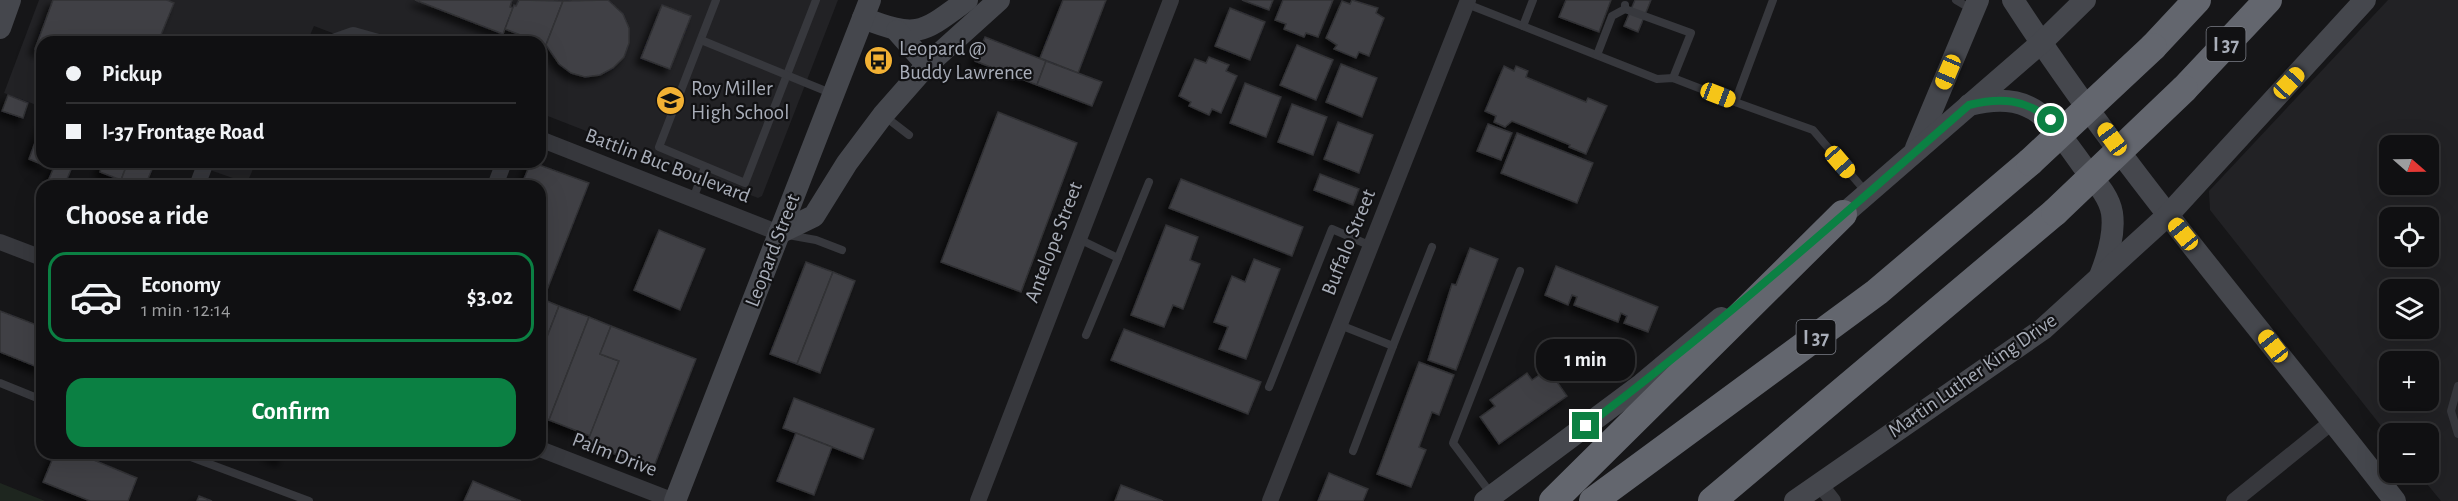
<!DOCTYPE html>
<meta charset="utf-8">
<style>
body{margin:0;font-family:"Alegreya Sans",sans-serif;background:#19191b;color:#f1f3f6;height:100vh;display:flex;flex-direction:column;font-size:22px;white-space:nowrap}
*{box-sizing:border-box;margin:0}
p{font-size:20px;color:#9c9d9f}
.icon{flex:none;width:33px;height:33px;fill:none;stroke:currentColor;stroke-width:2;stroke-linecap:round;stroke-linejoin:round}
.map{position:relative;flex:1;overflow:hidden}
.drawer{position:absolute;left:36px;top:180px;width:510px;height:279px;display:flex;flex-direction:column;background:#101012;border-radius:18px;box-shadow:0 6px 24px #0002,0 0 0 2px #303032}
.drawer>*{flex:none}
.top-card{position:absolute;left:36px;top:36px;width:510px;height:132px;border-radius:18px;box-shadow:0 6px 24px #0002,0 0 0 2px #303032;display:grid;align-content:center;height:132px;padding:0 30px;background:#101012}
.needle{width:39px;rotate:110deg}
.controls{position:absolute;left:2379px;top:135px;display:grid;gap:12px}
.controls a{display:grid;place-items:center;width:60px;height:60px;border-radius:12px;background:#101012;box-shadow:0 6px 24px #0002,0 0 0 2px #303032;font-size:30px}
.end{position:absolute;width:27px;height:27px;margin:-14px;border:8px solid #0b8043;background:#fff;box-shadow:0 0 0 3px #fff}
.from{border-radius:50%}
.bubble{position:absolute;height:42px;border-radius:18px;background:#101012;box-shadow:0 6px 24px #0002,0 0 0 2px #303032;font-size:20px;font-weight:600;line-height:42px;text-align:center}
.car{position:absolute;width:18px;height:36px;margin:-18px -9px;border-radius:8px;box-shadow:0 0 4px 2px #0007;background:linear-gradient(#f5c518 24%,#345 0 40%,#f5c518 0 76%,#345 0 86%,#f5c518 0)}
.top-card b{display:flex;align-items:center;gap:21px;height:57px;font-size:22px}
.top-card b+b{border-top:2px solid #303032}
.top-card i{width:15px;height:15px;background:#f1f3f6}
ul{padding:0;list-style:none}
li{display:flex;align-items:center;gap:18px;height:90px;margin:0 12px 9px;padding:0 18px;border:3px solid transparent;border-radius:18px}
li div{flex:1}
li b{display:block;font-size:22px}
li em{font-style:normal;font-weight:600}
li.current{border-color:#0b8043}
li>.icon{width:54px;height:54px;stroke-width:1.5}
h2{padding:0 30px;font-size:27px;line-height:72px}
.cta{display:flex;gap:12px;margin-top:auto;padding:12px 30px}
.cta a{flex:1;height:69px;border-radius:18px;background:#0b8043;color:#fff;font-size:24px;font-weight:600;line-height:69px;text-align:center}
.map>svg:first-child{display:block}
</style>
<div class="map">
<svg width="2458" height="501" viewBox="0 0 2458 501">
<defs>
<filter id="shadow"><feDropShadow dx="-5.5" dy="5.5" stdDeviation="3" flood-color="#0009"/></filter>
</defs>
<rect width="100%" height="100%" fill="#161618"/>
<g fill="#222225" fill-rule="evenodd">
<polygon points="39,0 838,0 762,196 758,198 540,113 540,42 356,42 314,26 307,42 42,42 42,107 4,93"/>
<path d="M2388 0H2458V501H2441L2418 473 2428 472V434H2390L2389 436 2210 210 2209 191ZM2390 146H2428V184H2390ZM2390 218H2428V256H2390ZM2390 290H2428V328H2390ZM2390 362H2428V400H2390Z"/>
<polygon points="187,162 256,162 247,183"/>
</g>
<polygon fill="#1e261f" points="0,483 45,501 0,501"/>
<g fill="#404145" stroke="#303034" stroke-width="1.5" filter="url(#shadow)">
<polygon points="53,0 167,0 174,3 158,42 42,42 42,52 35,49"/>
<polygon points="415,0 512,0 510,7 513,8 503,34"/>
<polygon points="519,0 563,1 546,45 505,29 514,5 516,6"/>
<polygon points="608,0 623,14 629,28 629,43 624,57 613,68 600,75 585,77 571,73 559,64 546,45 563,1"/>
<polygon points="1063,0 1106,0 1078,73 1040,58"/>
<polygon points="1242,0 1273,0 1269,10"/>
<polygon points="1283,0 1333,0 1318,37 1306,33 1304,37 1284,29 1286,24 1275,20"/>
<polygon points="1352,0 1378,8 1376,13 1384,18 1369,56 1359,52 1356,58 1334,49 1337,45 1326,38 1342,1 1350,4"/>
<polygon points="1566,0 1611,0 1599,32 1559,17"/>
<polygon points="1635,0 1651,0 1638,32 1624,26"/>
<polygon points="662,5 691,16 670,69 641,58"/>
<polygon points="1230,8 1265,22 1250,60 1215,46"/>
<polygon points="985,37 1046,61 1037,85 975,61"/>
<polygon points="1297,45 1333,60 1316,100 1280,85"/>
<polygon points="1209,57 1229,65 1226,71 1237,76 1221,113 1212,109 1209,115 1189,106 1191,102 1179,96 1195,59 1206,63"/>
<polygon points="1046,61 1102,82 1092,106 1037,85"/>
<polygon points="1341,64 1377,78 1362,117 1326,102"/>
<polygon points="1504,66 1514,71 1516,66 1528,71 1526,77 1586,102 1588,98 1607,106 1586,154 1569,147 1570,145 1512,121 1505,127 1494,122 1496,116 1485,111"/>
<polygon points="1245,83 1281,97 1266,137 1230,123"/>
<polygon points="8,95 28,103 23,118 2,111"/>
<polygon points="1292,104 1327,117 1313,155 1278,142"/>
<polygon points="998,112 1077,143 1021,292 941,262"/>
<polygon points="1338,122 1373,135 1359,173 1324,159"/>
<polygon points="42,123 42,162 50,162 48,167 29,159"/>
<polygon points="1488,124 1512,133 1501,160 1477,151"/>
<polygon points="1517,133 1593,163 1577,203 1501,173"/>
<polygon points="56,162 73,165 64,186 46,186"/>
<polygon points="103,162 128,162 121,180 100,172"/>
<polygon points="128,162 155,162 145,186 136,186 121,180"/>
<polygon points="531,162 589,183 543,300 540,298 540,186 521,186"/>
<polygon points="1320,174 1359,189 1353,205 1314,190"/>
<polygon points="1181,179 1303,227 1292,256 1169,208"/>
<polygon points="1166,225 1198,237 1190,260 1200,264 1183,309 1173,305 1164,327 1131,315"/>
<polygon points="659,230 705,249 680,310 634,290"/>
<polygon points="1470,248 1498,259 1456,370 1428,360 1452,284 1456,285"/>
<polygon points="1254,259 1280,269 1246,359 1219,349 1228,327 1214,322 1232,276 1245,282"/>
<polygon points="806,262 833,272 797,364 770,354"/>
<polygon points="1556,266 1658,307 1648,332 1624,323 1627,316 1621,313 1618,322 1574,305 1577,297 1572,295 1568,305 1545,295"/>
<polygon points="833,272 855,281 820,373 797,364"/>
<polygon points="540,298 559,306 540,355"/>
<polygon points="559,306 589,317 549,420 540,416 540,355"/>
<polygon points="0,311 42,327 42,369 0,352"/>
<polygon points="589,317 611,326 600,354 619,361 590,436 549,420"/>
<polygon points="611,326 696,359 653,469 587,443 619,361 600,354"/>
<polygon points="1124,329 1261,382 1248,414 1111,360"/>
<polygon points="1419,362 1454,375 1439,415 1432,412 1419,447 1426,450 1411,487 1377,474"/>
<polygon points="1548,369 1567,396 1499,444 1480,417 1495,406 1490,400 1527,373 1532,380"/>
<polygon points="794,398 874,429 863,459 783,428"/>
<polygon points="796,433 832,447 814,495 777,481"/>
<polygon points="55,453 77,453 137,478 128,501 90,501 43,482"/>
<polygon points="266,453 285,453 282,460"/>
<polygon points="1329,473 1368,489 1363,501 1318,501"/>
<polygon points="473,481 521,501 464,501"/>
<polygon points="1121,485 1163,501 1115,501"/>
<polygon points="199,496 212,501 197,501"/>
</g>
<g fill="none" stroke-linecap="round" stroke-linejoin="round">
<g stroke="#37383d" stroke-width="8">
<polyline points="716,0 659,147 745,183 816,0"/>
<polyline points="1956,0 1973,10"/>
<polyline points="1467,4 1657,79 1673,78 1735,102 1773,0"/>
<polyline points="1625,5 1625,9 1691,33 1673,78"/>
<polyline points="1523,26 1533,0"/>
<polyline points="701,40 833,94"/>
<polyline points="1597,55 1612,16 1625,9"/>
<polyline points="929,67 943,77"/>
<polyline points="1735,102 1813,130 1866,192"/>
<polyline points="883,115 909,135"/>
<polyline points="693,199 705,167"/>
<polyline points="788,235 816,240 842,250"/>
<polyline points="1079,239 1118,258 1086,335"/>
<polyline points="1118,258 1149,182"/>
<polyline points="1340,325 1393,346 1353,451"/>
<polyline points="1393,346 1432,247"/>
<polyline points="0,383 42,400"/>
<polyline points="2458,386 2451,411 2458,434"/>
<polyline points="1269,387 1332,229 1371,246"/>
<polyline points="180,453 309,501"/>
<polyline points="1492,495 1453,443 1520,271"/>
</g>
<g stroke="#37383d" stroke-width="16">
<polyline points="333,42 353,35 378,42"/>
<polyline points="540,139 779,233"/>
<polyline points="197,186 206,162"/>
<polyline points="495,186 504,162"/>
<polyline points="0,242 42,258"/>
<polyline points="540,449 674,501"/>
<polyline points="1819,483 1833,501"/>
<polyline points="978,501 1171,0"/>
<polyline points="1270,501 1468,0"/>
<polyline points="2234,501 2333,421"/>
</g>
<g stroke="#45474d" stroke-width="22">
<path d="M2013 0C2127 176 2267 335 2395 501"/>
<path d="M863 18C918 39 921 34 967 0"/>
<polyline points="0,28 10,0"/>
<polyline points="897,31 927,65"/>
<path d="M1969 105C2033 89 2049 119 2083 166 2093 179 2109 195 2112 213 2115 234 2108 256 2100 276"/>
<polyline points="1916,148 1978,0"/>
<polyline points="1831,225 2041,43 2085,0"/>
<polyline points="779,233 814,216 847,163 883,115 927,65 999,0"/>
<polyline points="675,501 870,0"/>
<polyline points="1485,501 1642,384 1721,318"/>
<polyline points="1795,501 2043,329 2168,215 2365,0"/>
</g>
<g stroke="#63666e" stroke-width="28">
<polyline points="2153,47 2197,0"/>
<polyline points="2184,89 2268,0"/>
<polyline points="1553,501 1843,214"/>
<polyline points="1593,501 1877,292 2030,162"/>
<polyline points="1712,501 2055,212"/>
</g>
<g stroke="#63666e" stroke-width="28">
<polyline points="2030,162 2153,47"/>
<polyline points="2055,212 2184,89"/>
</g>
</g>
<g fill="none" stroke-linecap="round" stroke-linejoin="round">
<path stroke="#0b8043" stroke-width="8" d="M1586 426C1719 326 1844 214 1969 105 2001 97 2025 99 2051 120"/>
</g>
<defs>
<symbol id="bus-disc" viewBox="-11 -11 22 22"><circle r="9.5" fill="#f2b134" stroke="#111113"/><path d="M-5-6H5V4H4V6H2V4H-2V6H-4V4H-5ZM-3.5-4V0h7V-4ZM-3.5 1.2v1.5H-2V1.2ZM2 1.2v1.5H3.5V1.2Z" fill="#111"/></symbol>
<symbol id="school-disc" viewBox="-11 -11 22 22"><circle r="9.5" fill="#f2b134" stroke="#111113"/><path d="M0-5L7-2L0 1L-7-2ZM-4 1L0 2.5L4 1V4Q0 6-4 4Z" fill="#111"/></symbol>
</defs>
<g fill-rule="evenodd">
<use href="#bus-disc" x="862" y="44" width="33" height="33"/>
<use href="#school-disc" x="654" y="84" width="33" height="33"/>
</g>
<g text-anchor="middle" stroke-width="4.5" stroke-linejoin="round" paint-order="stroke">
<g fill="#111113" stroke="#7b7e86" stroke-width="1.5">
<rect x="2206.5" y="27" width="39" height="34" rx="4.5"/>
<rect x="1796.5" y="320" width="39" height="34" rx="4.5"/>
</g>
<g font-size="20" font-weight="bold" fill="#a8adb8">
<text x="2226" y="51">I 37</text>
<text x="1816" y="344">I 37</text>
</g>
<g font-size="21" fill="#a8adb8" stroke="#111113" text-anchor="start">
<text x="899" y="55">Leopard @<tspan x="899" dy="24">Buddy Lawrence</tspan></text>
<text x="691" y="95">Roy Miller<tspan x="691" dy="24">High School</tspan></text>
</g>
<g font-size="21" fill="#a8adb8" stroke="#111113">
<text transform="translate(668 165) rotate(21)" y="7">Battlin Buc Boulevard</text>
<text transform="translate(1053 242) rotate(-69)" y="7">Antelope Street</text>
<text transform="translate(1348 242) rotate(-68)" y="7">Buffalo Street</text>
<text transform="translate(772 250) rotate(-69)" y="7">Leopard Street</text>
<text transform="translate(1972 375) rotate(-35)" y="7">Martin Luther King Drive</text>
<text transform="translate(615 454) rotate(21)" y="7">Palm Drive</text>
</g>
</g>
</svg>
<div class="controls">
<a><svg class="needle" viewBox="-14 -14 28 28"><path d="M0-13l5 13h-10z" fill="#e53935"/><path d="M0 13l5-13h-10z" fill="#9c9d9f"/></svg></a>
<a><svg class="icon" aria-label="locate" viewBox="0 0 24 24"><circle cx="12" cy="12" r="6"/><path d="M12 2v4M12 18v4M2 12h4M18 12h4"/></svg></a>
<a><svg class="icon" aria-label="layers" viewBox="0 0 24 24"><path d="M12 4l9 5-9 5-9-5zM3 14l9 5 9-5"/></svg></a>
<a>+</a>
<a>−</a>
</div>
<i class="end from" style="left:2051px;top:120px"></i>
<i class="end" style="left:1586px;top:426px"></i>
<div class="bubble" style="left:1536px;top:339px;width:99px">1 min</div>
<i class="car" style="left:1948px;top:72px;rotate:203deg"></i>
<i class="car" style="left:2289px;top:83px;rotate:43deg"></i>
<i class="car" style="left:1718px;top:95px;rotate:111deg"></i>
<i class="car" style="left:2112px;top:139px;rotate:324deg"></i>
<i class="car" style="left:1840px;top:162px;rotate:139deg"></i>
<i class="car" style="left:2183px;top:234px;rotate:321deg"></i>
<i class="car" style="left:2273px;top:346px;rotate:322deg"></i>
<div class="top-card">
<b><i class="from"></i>Pickup</b>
<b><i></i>I-37 Frontage Road</b>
</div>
<section class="drawer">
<h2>Choose a ride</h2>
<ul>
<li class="current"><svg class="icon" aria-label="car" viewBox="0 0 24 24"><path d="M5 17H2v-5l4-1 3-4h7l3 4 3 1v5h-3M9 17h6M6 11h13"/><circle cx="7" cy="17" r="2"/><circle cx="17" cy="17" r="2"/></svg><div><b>Economy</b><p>1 min · 12:14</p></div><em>$3.02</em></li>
</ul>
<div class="cta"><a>Confirm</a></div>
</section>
</div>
